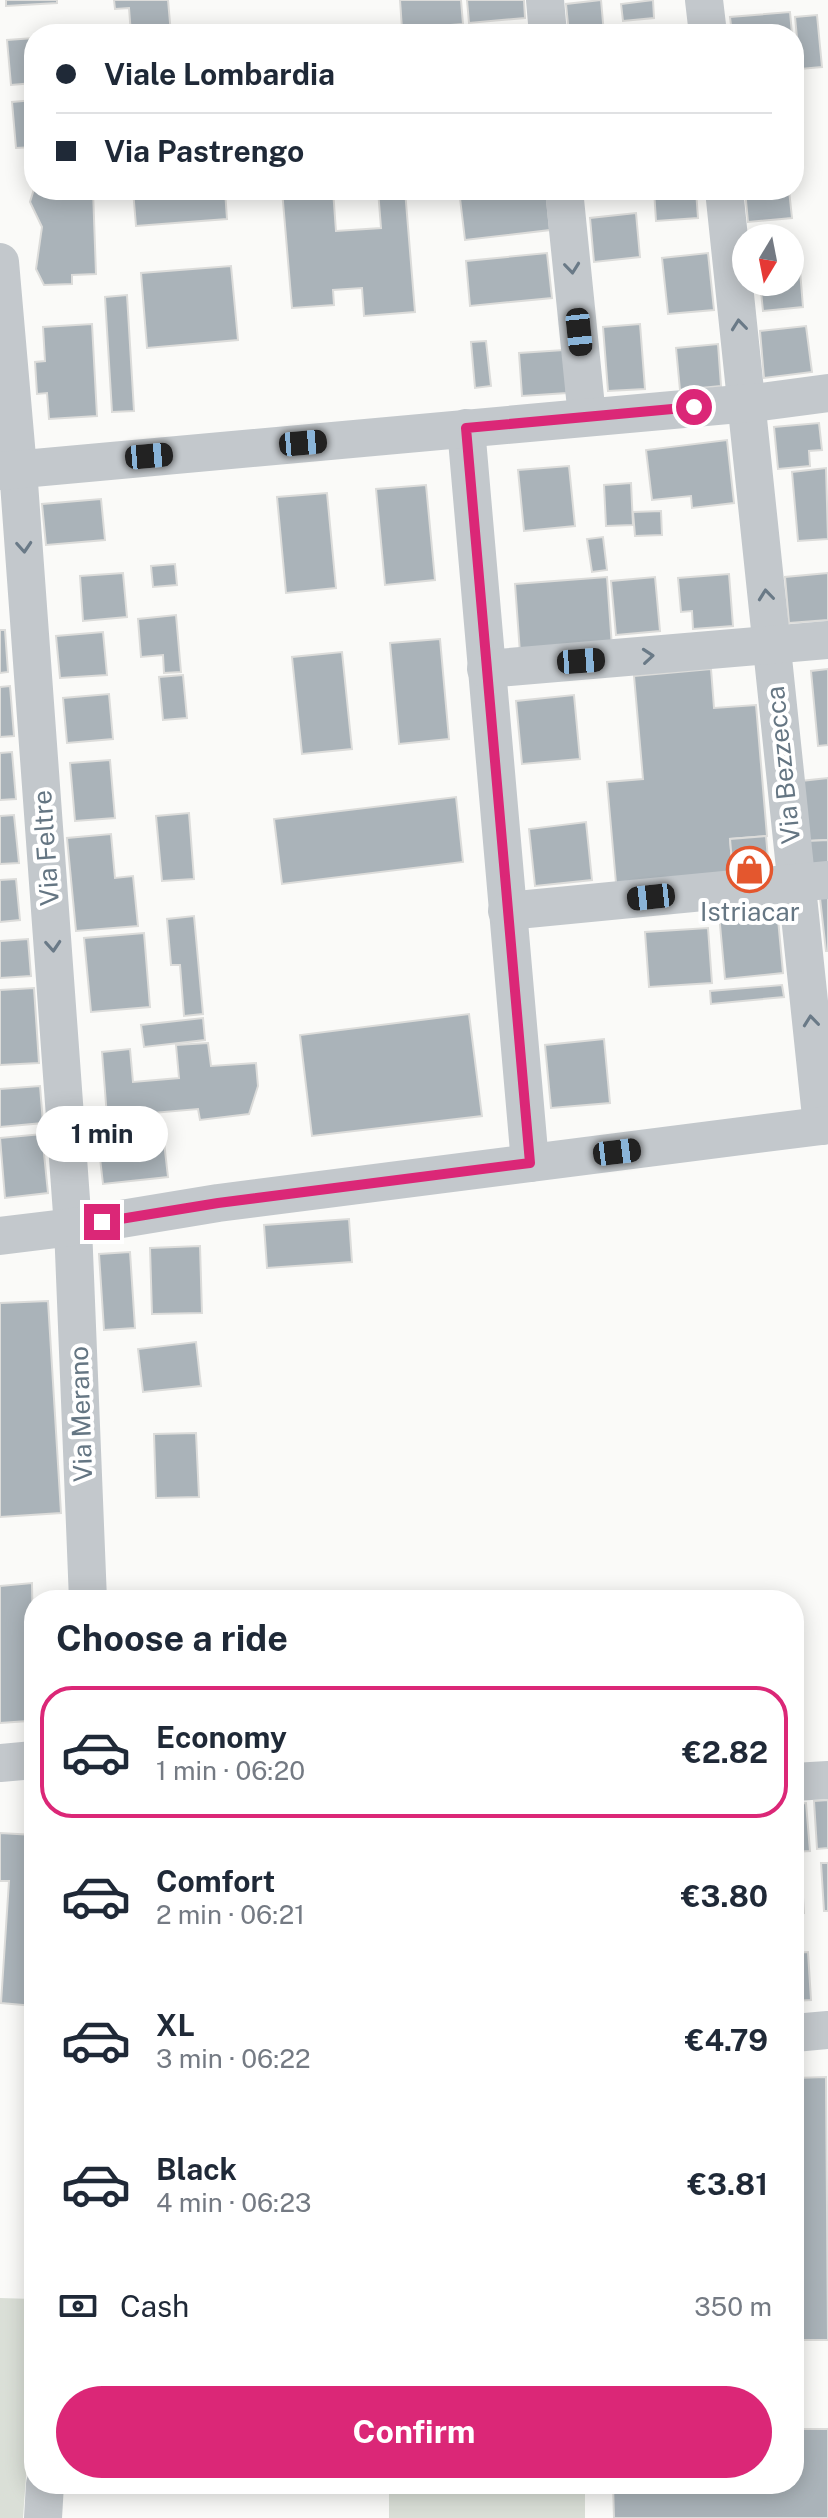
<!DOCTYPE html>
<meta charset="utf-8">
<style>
body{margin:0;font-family:"Public Sans",sans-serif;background:#f2f2f3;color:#1f2937;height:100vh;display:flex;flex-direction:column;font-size:30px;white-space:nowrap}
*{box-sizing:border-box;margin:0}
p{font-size:26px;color:#747a83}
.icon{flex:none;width:44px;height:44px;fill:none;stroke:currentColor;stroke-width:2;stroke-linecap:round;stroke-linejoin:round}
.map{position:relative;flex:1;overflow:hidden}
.drawer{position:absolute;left:24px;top:1590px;width:780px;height:904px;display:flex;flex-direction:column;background:#fff;border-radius:32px;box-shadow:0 4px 20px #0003}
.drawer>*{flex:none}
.hud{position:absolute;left:24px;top:24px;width:780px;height:176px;border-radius:32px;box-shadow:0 4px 20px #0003;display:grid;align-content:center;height:176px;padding:0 32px;background:#fff}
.needle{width:52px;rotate:190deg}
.controls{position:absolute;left:732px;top:224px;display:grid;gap:16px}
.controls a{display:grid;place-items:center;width:72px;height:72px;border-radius:50%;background:#fff;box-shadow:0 4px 20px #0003;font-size:40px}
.end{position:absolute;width:36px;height:36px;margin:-18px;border:10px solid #db2777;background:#fff;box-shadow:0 0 0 4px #fff}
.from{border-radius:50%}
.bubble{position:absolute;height:56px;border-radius:28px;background:#fff;box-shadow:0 4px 20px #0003;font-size:26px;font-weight:700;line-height:56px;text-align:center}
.car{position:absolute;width:24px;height:48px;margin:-24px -12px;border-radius:10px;box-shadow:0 0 6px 2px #0007;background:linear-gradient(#222 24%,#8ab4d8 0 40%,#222 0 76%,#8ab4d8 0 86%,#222 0)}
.hud b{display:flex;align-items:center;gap:28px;height:76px;font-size:30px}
.hud b+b{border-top:2px solid #e0e1e3}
.hud i{width:20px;height:20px;background:#1f2937}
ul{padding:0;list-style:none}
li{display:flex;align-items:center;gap:24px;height:132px;margin:0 16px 12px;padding:0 16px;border:4px solid transparent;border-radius:32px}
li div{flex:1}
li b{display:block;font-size:30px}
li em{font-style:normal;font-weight:700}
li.on{border-color:#db2777}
li>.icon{width:72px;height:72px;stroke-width:1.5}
h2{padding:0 32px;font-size:36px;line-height:96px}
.pay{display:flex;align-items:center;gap:20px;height:88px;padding:0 32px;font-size:30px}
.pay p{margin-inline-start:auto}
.button{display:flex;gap:16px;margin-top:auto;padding:16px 32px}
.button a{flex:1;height:92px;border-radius:48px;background:#db2777;color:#fff;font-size:32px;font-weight:700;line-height:92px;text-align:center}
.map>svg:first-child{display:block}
</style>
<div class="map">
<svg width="828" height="2518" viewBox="0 0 828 2518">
<rect width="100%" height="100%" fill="#fafaf8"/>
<g fill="#dadfd7">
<polygon points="0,2298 34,2299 34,2367 23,2518 0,2518"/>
<rect x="389" y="2484" width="196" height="34"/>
</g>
<g fill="#aab3b9" stroke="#dcdcda" stroke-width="2">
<polygon points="6,0 57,0 57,3 6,6"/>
<polygon points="114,0 168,0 171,34 131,34 129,8 115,9"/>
<polygon points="400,0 461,0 463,24 402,29"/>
<polygon points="467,0 524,0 525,18 469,23"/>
<polygon points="601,0 604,34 569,34 566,4"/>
<polygon points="653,0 654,18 623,21 621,4"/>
<polygon points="790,12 792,34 732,34 730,17"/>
<polygon points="817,15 822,67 800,69 795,17"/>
<polygon points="34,38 34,83 11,85 7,40"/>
<polygon points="796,58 803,122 794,123 794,59"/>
<polygon points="34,100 34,147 16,148 12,102"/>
<polygon points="34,189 93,190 96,274 72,275 72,284 44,285 36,269 42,227 30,202"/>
<polygon points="133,190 225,190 227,219 136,226"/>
<polygon points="282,190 333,190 336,231 381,228 378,190 405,190 415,312 364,316 362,288 333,290 334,305 292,308"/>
<polygon points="459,190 546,190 550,230 465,240"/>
<polygon points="654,190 696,190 698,218 656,221"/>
<polygon points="745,190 789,190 792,218 748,222"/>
<polygon points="636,213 640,257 594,262 590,218"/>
<polygon points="547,253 552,298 470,306 466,261"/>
<polygon points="708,253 714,310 668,314 662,258"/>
<polygon points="799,258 803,307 763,311 760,282 790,282 790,259"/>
<polygon points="231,266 238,340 147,348 141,273"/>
<polygon points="127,295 134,411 112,412 105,297"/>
<polygon points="92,324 97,416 49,419 47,393 37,394 35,362 45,361 43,327"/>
<polygon points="640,324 645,389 608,391 603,327"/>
<polygon points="806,326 812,372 764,378 760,331"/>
<polygon points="486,341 491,386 475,388 471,342"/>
<polygon points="718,344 721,386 680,390 676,348"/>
<polygon points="564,350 567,393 522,396 519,353"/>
<polygon points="819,423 822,450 809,451 810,466 778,469 774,427"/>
<polygon points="727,440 734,503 692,508 691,496 652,500 646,450"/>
<polygon points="569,466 575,526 524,531 518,470"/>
<polygon points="826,468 828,539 798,541 792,472"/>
<polygon points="631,483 633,525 606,526 604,485"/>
<polygon points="426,485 435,580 385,585 376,489"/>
<polygon points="327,493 336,588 286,593 277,497"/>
<polygon points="101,499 105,540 46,545 42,504"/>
<polygon points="661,511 662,535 635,536 633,512"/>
<polygon points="603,537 607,570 592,572 587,539"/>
<polygon points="175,564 177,585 153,587 151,566"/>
<polygon points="123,573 127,617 83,621 80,576"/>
<polygon points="828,573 828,620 789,623 785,577"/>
<polygon points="729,574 733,626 693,629 692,611 681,612 678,578"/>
<polygon points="607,577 612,647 520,653 515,584"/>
<polygon points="655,577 660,631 616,635 611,581"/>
<polygon points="176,615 181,672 164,673 163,655 141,657 138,619"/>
<polygon points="0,630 5,630 8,672 0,673"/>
<polygon points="103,632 107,675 60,678 56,636"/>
<polygon points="440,639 449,739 399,744 390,643"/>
<polygon points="342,652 352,749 302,754 292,657"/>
<polygon points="711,669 714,708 756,705 767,836 730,839 733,873 616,883 607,782 643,779 634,676"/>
<polygon points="828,669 828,745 818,746 811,671"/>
<polygon points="183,675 187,718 163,720 159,677"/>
<polygon points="10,686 14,736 0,737 0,687"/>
<polygon points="109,694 113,739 67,743 63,698"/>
<polygon points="574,695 580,759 522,764 516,701"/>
<polygon points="12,752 16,799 0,800 0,753"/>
<polygon points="110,760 115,818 75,821 70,763"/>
<polygon points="828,778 828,840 807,841 801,781"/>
<polygon points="456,797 463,862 282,884 274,819"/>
<polygon points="189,813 194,879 162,881 156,816"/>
<polygon points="14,815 19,863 0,864 0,816"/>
<polygon points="586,822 592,880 535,886 529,829"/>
<polygon points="111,834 115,878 133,876 138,926 76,931 67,838"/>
<polygon points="766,836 769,870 733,873 730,839"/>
<polygon points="828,840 828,865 810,866 807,841"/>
<polygon points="16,879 20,920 0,922 0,880"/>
<polygon points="820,898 828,898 828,951 826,951"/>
<polygon points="777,908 783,973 725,979 719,914"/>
<polygon points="194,916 203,1014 184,1016 180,965 171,965 167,919"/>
<polygon points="708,928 712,983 649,987 645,932"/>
<polygon points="144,933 150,1007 91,1012 84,938"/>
<polygon points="28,939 31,976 0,978 0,941"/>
<polygon points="782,985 784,997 711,1004 710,991"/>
<polygon points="34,988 39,1063 0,1065 0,990"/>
<polygon points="469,1014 482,1116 312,1136 300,1035"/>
<polygon points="203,1018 205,1040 144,1047 141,1025"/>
<polygon points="604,1039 610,1103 551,1108 545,1045"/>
<polygon points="208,1043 211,1066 256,1063 258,1086 249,1114 200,1120 198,1109 107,1117 102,1052 130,1049 133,1082 179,1078 176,1045"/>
<polygon points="40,1086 43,1123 0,1127 0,1089"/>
<polygon points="163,1133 168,1177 103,1184 98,1141"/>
<polygon points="42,1134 48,1193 5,1198 0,1138"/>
<polygon points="349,1219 352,1262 267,1268 264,1225"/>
<polygon points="200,1246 202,1313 152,1314 150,1248"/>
<polygon points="130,1252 135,1328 104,1330 99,1254"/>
<polygon points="48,1301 61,1513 0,1517 0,1303"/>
<polygon points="196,1342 201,1386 143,1392 138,1349"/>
<polygon points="196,1433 199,1497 156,1498 154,1434"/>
<polygon points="32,1583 34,1708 26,1709 28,1721 0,1723 0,1586"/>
<polygon points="828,1800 828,1848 817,1849 814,1801"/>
<polygon points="806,1803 810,1851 794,1852 794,1804"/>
<polygon points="0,1833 34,1835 34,2006 1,2003 9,1881 0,1881"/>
<polygon points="821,1863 828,1863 828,1911 824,1911"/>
<polygon points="801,1866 804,1913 794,1914 794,1867"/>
<polygon points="808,1952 811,2000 794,2001 794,1953"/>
<polygon points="826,2077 828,2340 794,2340 794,2078"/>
<polygon points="794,2429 828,2429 828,2518 614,2518 613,2484 794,2484"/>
</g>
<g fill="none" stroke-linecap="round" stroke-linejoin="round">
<g stroke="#c3c8cc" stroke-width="38">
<polyline points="545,0 548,34"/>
<polyline points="704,0 708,34"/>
<polyline points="564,190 587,417"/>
<polyline points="724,190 822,1126"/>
<polyline points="0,262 18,469 73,1227 88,1600"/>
<polyline points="466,428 530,1163"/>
<polyline points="0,471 761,402 828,393"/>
<polyline points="486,669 828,640"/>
<polyline points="507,911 828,880"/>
<polyline points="0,1236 73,1227 218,1203 828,1125"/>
<polyline points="0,1763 34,1760"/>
<polyline points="794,1782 828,1780"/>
<polyline points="794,2033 828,2030"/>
<polyline points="43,2518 45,2484"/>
</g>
</g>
<defs><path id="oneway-chevron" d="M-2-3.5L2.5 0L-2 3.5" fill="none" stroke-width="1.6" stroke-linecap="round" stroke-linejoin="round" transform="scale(2)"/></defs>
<g stroke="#6a7a87">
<use href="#oneway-chevron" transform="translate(572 268) rotate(84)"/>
<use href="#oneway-chevron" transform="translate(739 325) rotate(-96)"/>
<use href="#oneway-chevron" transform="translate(24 547) rotate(86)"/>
<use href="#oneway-chevron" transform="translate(766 595) rotate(-96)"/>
<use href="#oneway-chevron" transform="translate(648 656) rotate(-5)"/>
<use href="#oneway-chevron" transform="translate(53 946) rotate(86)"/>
<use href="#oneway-chevron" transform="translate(811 1021) rotate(-96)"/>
</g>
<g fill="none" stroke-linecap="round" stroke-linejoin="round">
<polyline stroke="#db2777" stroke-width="10" points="102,1222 218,1203 530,1163 466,428 694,407"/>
</g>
<defs>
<symbol id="shop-ring" viewBox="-11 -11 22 22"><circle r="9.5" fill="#fff" stroke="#e4572e" stroke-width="1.5"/><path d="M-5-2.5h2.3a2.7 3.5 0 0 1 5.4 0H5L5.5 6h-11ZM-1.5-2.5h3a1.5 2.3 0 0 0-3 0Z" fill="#e4572e"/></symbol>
</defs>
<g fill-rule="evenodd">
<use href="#shop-ring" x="724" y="844" width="51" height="51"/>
</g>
<g text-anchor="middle" stroke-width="8" stroke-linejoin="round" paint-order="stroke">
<g font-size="26" fill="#657683" stroke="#fff">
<text transform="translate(783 765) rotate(-96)" y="9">Via Bezzecca</text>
<text transform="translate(46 848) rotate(-94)" y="9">Via Feltre</text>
<text transform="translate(81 1414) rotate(-92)" y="9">Via Merano</text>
</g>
<g font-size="26" fill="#657683" stroke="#fff">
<text x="750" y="921">Istriacar</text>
</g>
</g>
</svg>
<div class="controls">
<a><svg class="needle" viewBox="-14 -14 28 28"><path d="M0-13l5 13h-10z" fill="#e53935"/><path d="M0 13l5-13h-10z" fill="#747a83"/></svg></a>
</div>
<i class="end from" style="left:694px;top:407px"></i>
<i class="end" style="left:102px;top:1222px"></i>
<div class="bubble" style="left:36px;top:1106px;width:132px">1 min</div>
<i class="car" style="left:579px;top:332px;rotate:174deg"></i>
<i class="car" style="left:303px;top:443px;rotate:85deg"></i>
<i class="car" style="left:149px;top:456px;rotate:85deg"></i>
<i class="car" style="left:581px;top:661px;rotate:86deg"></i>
<i class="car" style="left:651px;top:897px;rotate:264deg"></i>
<i class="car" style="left:617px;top:1152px;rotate:83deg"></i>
<div class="hud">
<b><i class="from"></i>Viale Lombardia</b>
<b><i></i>Via Pastrengo</b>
</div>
<section class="drawer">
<h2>Choose a ride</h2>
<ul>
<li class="on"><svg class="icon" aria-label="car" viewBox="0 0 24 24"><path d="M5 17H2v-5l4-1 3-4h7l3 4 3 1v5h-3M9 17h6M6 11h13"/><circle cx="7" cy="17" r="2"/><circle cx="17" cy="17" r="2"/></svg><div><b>Economy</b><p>1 min · 06:20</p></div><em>€2.82</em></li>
<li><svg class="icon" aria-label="car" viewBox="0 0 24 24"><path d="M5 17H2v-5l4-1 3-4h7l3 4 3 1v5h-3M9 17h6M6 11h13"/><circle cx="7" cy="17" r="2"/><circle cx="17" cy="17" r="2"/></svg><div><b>Comfort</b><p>2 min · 06:21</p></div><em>€3.80</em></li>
<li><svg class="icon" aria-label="car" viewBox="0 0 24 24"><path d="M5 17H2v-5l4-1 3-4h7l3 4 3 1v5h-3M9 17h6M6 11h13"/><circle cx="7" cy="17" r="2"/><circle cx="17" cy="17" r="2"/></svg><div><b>XL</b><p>3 min · 06:22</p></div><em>€4.79</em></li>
<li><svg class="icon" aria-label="car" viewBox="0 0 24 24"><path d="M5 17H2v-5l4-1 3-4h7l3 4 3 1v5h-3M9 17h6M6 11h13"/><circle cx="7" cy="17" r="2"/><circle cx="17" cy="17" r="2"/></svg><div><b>Black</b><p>4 min · 06:23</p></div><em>€3.81</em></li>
</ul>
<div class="pay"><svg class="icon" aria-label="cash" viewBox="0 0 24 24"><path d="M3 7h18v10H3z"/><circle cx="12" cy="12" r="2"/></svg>Cash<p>350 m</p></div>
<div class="button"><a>Confirm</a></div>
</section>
</div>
